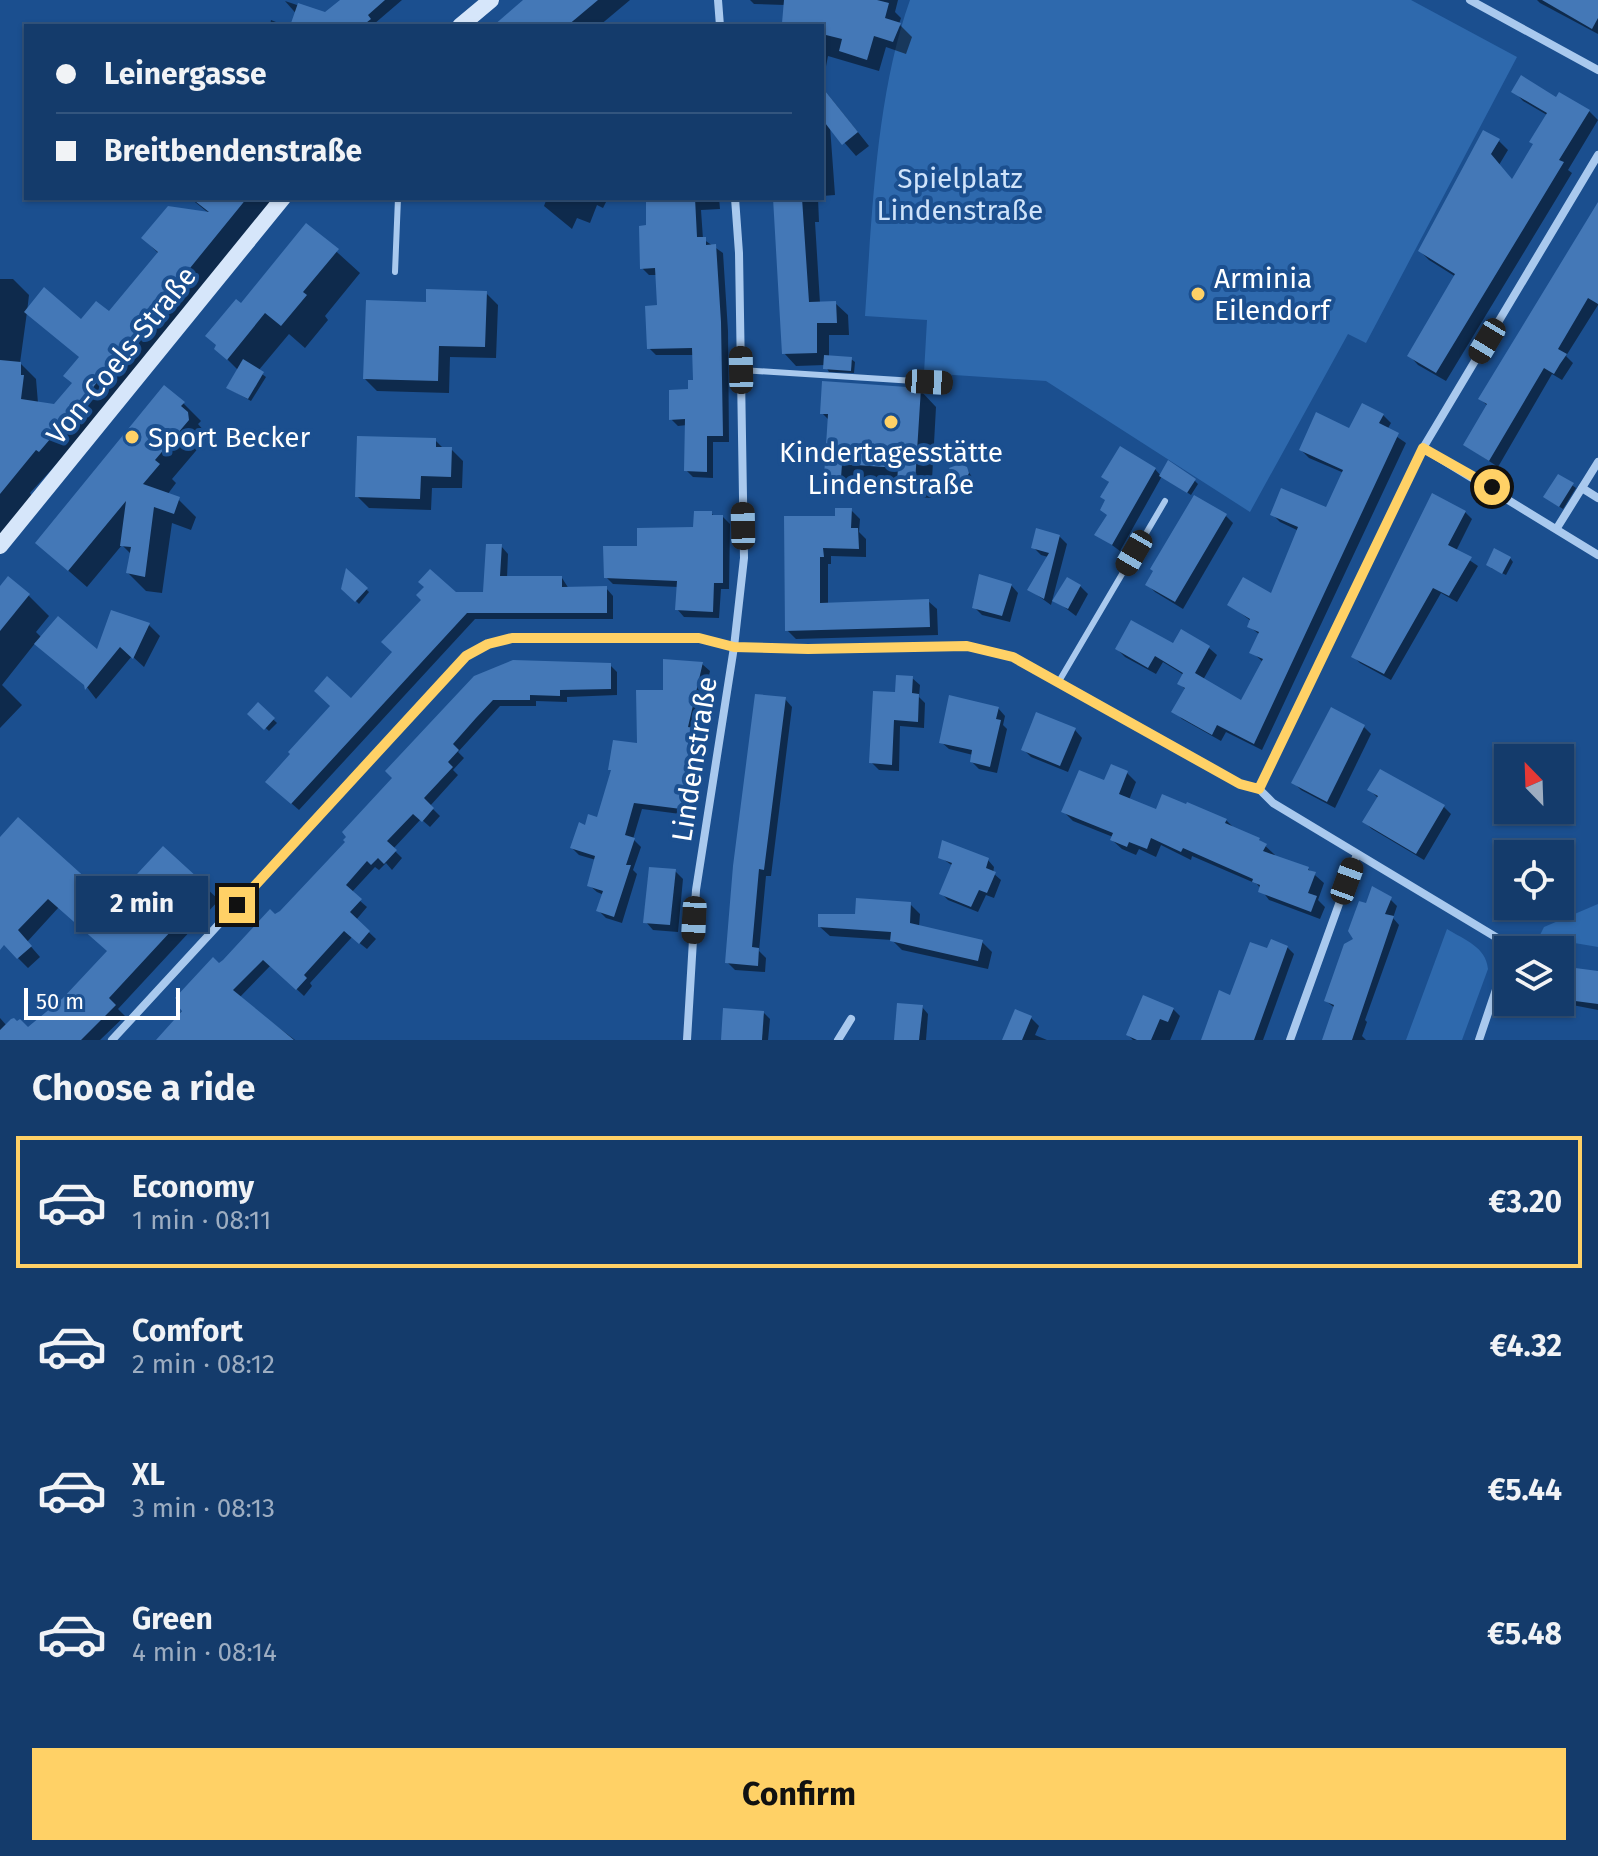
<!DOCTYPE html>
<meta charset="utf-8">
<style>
body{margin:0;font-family:"Fira Sans",sans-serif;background:#1d4271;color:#f1f3f6;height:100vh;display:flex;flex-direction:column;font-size:30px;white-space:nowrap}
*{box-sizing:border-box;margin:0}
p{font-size:26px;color:#9dadc1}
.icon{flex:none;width:44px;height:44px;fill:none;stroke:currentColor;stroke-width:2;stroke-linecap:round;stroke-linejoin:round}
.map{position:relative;height:1040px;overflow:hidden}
.panel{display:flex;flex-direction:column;background:#143b6b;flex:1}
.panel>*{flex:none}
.banner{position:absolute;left:24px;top:24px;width:800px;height:176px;border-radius:0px;box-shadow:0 2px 6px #0004,0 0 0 2px #33557e;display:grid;align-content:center;height:176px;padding:0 32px;background:#143b6b}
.needle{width:52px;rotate:337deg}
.buttons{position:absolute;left:1494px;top:744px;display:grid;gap:16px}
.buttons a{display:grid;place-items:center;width:80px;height:80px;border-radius:0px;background:#143b6b;box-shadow:0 2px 6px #0004,0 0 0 2px #33557e;font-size:40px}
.scale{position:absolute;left:24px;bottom:20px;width:156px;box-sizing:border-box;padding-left:8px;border:4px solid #fff;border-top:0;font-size:22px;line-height:28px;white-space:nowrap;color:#fff;-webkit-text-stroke:6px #1b4f8f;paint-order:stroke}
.end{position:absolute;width:36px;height:36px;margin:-18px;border:10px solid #ffd166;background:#111;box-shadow:0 0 0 4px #111}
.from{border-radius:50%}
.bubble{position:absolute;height:56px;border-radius:0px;background:#143b6b;box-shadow:0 2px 6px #0004,0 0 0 2px #33557e;font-size:26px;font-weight:700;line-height:56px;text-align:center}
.car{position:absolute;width:24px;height:48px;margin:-24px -12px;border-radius:10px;box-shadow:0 0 6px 2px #0007;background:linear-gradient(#222 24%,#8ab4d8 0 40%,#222 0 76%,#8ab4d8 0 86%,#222 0)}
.banner b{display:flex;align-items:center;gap:28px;height:76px;font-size:30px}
.banner b+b{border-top:2px solid #33557e}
.banner i{width:20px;height:20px;background:#f1f3f6}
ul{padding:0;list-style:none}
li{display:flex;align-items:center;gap:24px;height:132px;margin:0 16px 12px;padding:0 16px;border:4px solid transparent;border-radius:0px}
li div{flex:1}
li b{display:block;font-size:30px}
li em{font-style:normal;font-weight:700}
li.on{border-color:#ffd166}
li>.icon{width:72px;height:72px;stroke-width:1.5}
h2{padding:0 32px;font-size:36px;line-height:96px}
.primary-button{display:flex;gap:16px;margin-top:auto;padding:16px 32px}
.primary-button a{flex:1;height:92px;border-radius:0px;background:#ffd166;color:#111;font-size:32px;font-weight:700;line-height:92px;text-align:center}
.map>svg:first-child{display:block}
</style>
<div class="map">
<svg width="1598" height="1040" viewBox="0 0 1598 1040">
<rect width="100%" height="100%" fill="#1b4f8f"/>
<g fill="#2e69ad">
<path d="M910 0H1411L1517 57 1366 343 1348 334 1250 512 1046 381 924 373 927 320 865 316C872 215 876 95 910 0Z"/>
<polygon points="1598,904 1598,947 1539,937 1544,927"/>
<path d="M1447 929C1465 940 1486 947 1488 969L1462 1040H1406Z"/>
</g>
<g fill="#0007" fill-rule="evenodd">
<polygon points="365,0 402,0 374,24 376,26 347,26"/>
<polygon points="526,0 630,0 599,26 496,26"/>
<polygon points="750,0 898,0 895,12 901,18 899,24 912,37 906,54 886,47 879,71 828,56 822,87 869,146 856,156 830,126 835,195 822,196 822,26 783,26 785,5 754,4"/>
<polygon points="1537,0 1598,0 1598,34 1540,3"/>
<polygon points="285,1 333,17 334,26 307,26"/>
<polygon points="271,20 286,26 270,26"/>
<polygon points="1514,91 1557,99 1589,111 1598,120 1568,170 1572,173 1446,381 1418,365 1409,355 1456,277 1429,260 1420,251 1499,141 1508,150 1499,165 1513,182 1535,145 1547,115 1523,101"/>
<path d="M190 198H277L74 445 30 493 32 496 0 535V279H13L29 295 27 312 81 321 109 314 159 254 143 238 211 215ZM27 312 81 358 74 384 54 406 38 403 36 379 20 363Z"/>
<polygon points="547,198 608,198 603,208 597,205 590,223 577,218 572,229 544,206"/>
<polygon points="648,198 719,198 720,209 701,210 703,239 723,253 728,331 729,442 713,442 713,478 693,477 686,470 687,425 678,426 671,419 695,382 694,355 656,355 649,348 659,307 657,275 649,275 642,268 648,227"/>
<polygon points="775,198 818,198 819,222 815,222 820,303 835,303 848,315 849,335 829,335 829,358 851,359 855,362 854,373 829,372 825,365 796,366 784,353"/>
<polygon points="1598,205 1598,305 1566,356 1573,363 1562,380 1552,374 1498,467 1465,445 1488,406 1480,399"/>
<polygon points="307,225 360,273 325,316 328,320 305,348 289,334 258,371 266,377 251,401 228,388 239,371 217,349 241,306"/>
<polygon points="486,293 498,305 496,358 450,357 449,393 377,391 365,379 428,304"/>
<polygon points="920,390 936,407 931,498 916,497 901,482 857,479 856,493 842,492 826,476 829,420 822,413"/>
<polygon points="183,403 201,421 198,424 205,432 206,439 172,479 176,483 167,495 178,499 196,517 191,530 172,523 162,593 146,591 128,573 131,554 122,545 87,587 37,543"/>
<polygon points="1383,415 1391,423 1387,430 1406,443 1262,750 1226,732 1221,741 1182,719 1174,711 1186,690 1180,684 1184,675 1163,662 1156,674 1125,657 1117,649 1173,646 1182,632 1209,648 1217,655 1203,680 1242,703 1263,662 1252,652 1260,635 1249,626 1251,621 1229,604 1272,596 1299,531 1280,522 1272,514 1327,509 1344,473 1309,458 1301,450"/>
<polygon points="435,440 444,449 451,449 463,461 462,488 432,488 431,510 369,508 357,496"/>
<polygon points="966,468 972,477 968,485 956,478"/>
<polygon points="1155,469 1161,476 1195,481 1198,484 1191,495 1162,476 1120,551 1097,534 1108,516 1110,483 1104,477"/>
<polygon points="1559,476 1576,488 1563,509 1549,500"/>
<polygon points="851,510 860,519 859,532 866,539 866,557 831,556 831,564 828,564 828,605 928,601 937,609 938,635 796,639 787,630 786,518 837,518"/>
<polygon points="1465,512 1472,519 1456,551 1478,566 1457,602 1441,593 1391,680 1360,663 1353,656"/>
<polygon points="711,513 715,517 723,517 730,524 729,589 721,589 719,618 684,617 677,609 678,587 613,584 606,577 639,548 695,529"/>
<polygon points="1226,516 1233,523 1183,609 1155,592 1148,585"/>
<polygon points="1059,536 1067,544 1051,605 1030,590 1048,557 1041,555 1033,547"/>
<polygon points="501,546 508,554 507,578 562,578 569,589 606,588 613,596 613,619 475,619 299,810 275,789 351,701 455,594 485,594"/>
<polygon points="1510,558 1513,562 1506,575 1491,568"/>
<polygon points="347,572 369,592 359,604 344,589"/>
<polygon points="1011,585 1018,593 1010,622 982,615 974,607"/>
<polygon points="1080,586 1088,594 1076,616 1055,600"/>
<polygon points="0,589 28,595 49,616 36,632 42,638 98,652 113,612 149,625 160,636 144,667 132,656 96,699 86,686 36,642 2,685 22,705 0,728"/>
<polygon points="702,664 710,671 696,732 700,737 688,815 642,809 633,839 641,847 633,870 637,874 622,923 606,918 599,911 604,895 597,892 589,885 596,860 579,855 572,848 587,827 598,819 613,772 610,769 639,745 665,692"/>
<polygon points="610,665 617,672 617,695 567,697 567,702 536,701 536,706 500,706 458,752 464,758 453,770 458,775 430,806 440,816 430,827 421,819 393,849 402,858 392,870 386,863 379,870 375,867 351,893 367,907 356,920 376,939 367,949 352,937 310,983 312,986 304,996 271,965 239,998 295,1040 158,1040 219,966 275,917 348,842 395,778 475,677"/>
<polygon points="912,678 920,685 919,697 925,703 924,728 900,726 899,771 879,770 871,762 897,694"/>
<polygon points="785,699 792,707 771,876 766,876 759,951 766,958 765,972 735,970 727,962"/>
<polygon points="258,705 277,723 269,731 250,714"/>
<polygon points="998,708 1005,716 1003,725 1007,729 997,773 979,769 972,762 973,755 949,749 941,742"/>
<polygon points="1364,727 1371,734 1335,808 1301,790 1294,783"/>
<polygon points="1075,730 1082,738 1068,772 1031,757 1023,749"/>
<polygon points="1381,771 1444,807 1451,814 1424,860 1372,829 1364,822 1378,798 1370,790"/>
<polygon points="1127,773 1136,782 1129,800 1157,812 1226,820 1235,829 1259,840 1275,855 1274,857 1308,869 1324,883 1318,900 1325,907 1320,919 1269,900 1257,884 1192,856 1191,860 1161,845 1156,857 1139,849 1136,855 1122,849 1112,840 1113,837 1073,821 1064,812 1105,783"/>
<polygon points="0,841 100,892 125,890 163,848 219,900 118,1009 125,1016 100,1040 0,1040 0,1018 7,1026 28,1030 64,999 109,951 59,907 27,942 40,957 28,968 18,958 0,939"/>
<polygon points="940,857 988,860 994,867 993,873 1001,880 994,898 986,895 978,912 948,900 942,894 953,866"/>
<polygon points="675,871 683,879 678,932 653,930 646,922"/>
<polygon points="1390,899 1397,906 1393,918 1399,925 1365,1020 1367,1022 1362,1036 1366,1040 1324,1040 1335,1008 1326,1001 1355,940 1367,906"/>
<polygon points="910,904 920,914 919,927 982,942 992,952 988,969 902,950 892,940 830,936 820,927"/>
<polygon points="1287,947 1294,954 1263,1040 1203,1040 1231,998 1269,950"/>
<polygon points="1560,966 1598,973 1598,1010 1557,1002 1560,1002"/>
<polygon points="922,1007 928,1014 926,1040 896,1040"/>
<polygon points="1173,1009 1180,1016 1170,1040 1133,1040 1128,1035"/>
<polygon points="764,1013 770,1019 768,1040 723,1040"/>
<polygon points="1031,1018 1039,1026 1035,1035 1047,1040 1004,1040"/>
</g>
<g fill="#4478b7">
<polygon points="340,0 385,0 368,15 371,19 362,26 290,26 298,3 325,12"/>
<polygon points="523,0 598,0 567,26 493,26"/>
<polygon points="784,0 877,0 889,3 885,18 901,23 893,42 874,36 867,60 839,51 842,39 822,34 822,26 794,26 782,23"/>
<polygon points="1542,0 1598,0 1598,18 1592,29"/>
<polygon points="1521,75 1556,97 1559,92 1590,110 1559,160 1564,162 1436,373 1407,356 1455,274 1418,251 1483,130 1500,139 1491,154 1512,179 1533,144 1529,142 1547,113 1511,92"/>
<polygon points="822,87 858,132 842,145 822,119"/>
<polygon points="191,198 247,198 81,402 83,404 61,434 57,431 39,452 36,450 0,494 0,360 21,362 21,375 24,375 21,399 54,404 72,383 63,376 79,357 24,312 44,287 81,319 96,301 109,311 158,252 141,238 168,206 209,212"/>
<polygon points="646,198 695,198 697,237 706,237 706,245 716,244 721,322 723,436 707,436 707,472 684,471 685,419 669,420 669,390 688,389 688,380 693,380 692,348 647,349 645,306 657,305 655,268 640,269 639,226 646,225"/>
<polygon points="773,198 802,198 809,302 836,301 837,323 817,323 817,353 782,354"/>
<polygon points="1598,202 1598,304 1588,298 1558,349 1567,354 1560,364 1554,374 1544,368 1489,461 1463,445 1487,404 1478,399"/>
<polygon points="306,223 339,249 303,292 307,295 281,326 265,313 227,360 214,349 216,345 205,336 236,299 241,303"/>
<polygon points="426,289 487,291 485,347 439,346 438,381 363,379 366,300 426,302"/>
<polygon points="824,355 852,357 851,371 823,369"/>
<polygon points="243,359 264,372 248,399 226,388"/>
<polygon points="822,381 921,388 915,483 897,482 898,468 842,464 841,478 824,477 828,414 820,414"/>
<polygon points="164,385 185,402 181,406 188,412 189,420 155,460 160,464 143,484 180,497 174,514 154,507 145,577 126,573 131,547 120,546 126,501 68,571 35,543"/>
<polygon points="1362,403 1384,414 1379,423 1399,433 1254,744 1217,725 1212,735 1171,712 1185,688 1177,684 1183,673 1155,656 1148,668 1115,649 1131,620 1173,643 1181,629 1210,646 1195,673 1241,700 1263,659 1249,653 1259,632 1247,627 1250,619 1227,605 1243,577 1271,593 1298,527 1270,515 1281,488 1326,507 1343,470 1299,450 1316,412 1349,428"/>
<polygon points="357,436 436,438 436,447 452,447 451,477 421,476 420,499 355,497"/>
<polygon points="1120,446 1156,468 1112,545 1094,535 1107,515 1100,510 1105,500 1100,497 1109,482 1101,477"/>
<polygon points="1168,460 1196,479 1187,493 1159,476"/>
<polygon points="960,464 967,467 969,473 964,483 954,479 949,468"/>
<polygon points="1558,474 1574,483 1559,507 1543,497"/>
<polygon points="1432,493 1466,511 1448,545 1472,557 1449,596 1433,588 1384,674 1351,657"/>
<polygon points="1194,495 1227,514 1175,602 1145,585 1153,571 1150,569"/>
<polygon points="835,508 852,508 851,528 858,528 859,549 823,548 824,557 820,557 820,603 929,599 930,627 785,631 784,516 835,516"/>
<polygon points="694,511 712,511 712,515 723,515 723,583 714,583 713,612 675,610 677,581 604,578 603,546 637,546 637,528 693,527"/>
<polygon points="1036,528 1060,535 1044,599 1027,590 1049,553 1031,548"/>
<polygon points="486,544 502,544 500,576 562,576 562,587 607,586 607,613 467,613 291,804 265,782 290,754 288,752 330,706 314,691 327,676 351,698 392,652 381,642 421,600 416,595 424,587 418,582 430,569 456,592 483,592"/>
<polygon points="1494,548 1511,557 1502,574 1486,565"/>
<polygon points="346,568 368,588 355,602 341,589"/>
<polygon points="979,574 1012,584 1002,616 972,608"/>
<polygon points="8,576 30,594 0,631 0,586"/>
<polygon points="1067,577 1081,585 1068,609 1052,601"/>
<polygon points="111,610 150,623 133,659 120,647 85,690 84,685 34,644 58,616 97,649"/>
<polygon points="663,659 703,662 688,727 694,728 681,809 634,803 625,835 635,838 626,865 631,865 614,917 596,911 603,891 587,886 595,856 570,848 579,822 585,825 588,814 597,817 611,770 608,770 613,740 637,743 636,690 663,690"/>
<polygon points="513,660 611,663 611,689 560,690 560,696 530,695 530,700 493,700 476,718 453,744 459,750 448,762 453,767 424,798 434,808 422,822 413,814 387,841 397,850 384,864 378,858 371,865 367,861 346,885 362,899 350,912 370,931 359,944 344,931 304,975 307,978 296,990 263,960 233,990 294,1040 156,1040 182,1011 177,1005 180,1002 175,998 213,957 219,963 223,960 270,909 275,914 280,911 345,842 343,840 346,837 342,832 392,778 385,771 474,676"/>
<polygon points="896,675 913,676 912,693 919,694 918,722 894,720 892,765 869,763 873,691 895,692"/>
<polygon points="755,694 786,697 764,870 759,869 752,947 759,948 758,966 725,963 733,866"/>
<polygon points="949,695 999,707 996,719 1001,720 990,767 970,762 972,750 939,743"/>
<polygon points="258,702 275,718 264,730 247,714"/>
<polygon points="1331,707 1365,725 1327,802 1291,783"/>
<polygon points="1036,712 1076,728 1060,766 1021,750"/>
<polygon points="1111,764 1128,771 1119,794 1156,809 1162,794 1186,804 1187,802 1227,819 1225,823 1260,838 1259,840 1267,844 1263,851 1309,867 1308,870 1316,872 1308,893 1317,896 1311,912 1258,892 1260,885 1252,882 1253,879 1183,848 1181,852 1151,838 1147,849 1129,842 1127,847 1110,840 1113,833 1061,812 1079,770 1104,780"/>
<polygon points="1380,769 1445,805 1416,854 1362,822 1378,796 1367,790"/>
<polygon points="18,817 99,890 113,875 125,887 163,846 210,889 109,998 116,1005 81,1040 0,1040 0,1030 11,1019 14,1018 17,1021 20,1019 28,1027 63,998 107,951 48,899 18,930 32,946 17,959 4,945 0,950 0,837"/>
<polygon points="942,840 989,858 986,868 996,872 987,893 979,890 971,907 939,894 952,863 938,858"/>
<polygon points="649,867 676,869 670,925 643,923"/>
<polygon points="1372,886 1392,897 1385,914 1394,916 1352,1040 1322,1040 1334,1005 1324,1001 1344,944 1353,939 1348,931 1359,901 1366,903"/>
<polygon points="856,898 911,902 910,923 983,940 978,961 890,941 891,932 818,927 818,914 855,914"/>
<polygon points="1271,939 1288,946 1254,1040 1201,1040 1219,990 1230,995 1250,942 1267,948"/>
<polygon points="1560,966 1598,971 1598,1004 1560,999"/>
<polygon points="1143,995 1174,1008 1168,1022 1160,1019 1151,1040 1137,1040 1126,1035"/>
<polygon points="897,1003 923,1005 919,1040 894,1040"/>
<polygon points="723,1008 764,1011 762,1040 721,1040"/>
<polygon points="1015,1009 1032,1016 1022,1040 1002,1040"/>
</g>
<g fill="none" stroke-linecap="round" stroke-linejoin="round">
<g stroke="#a9c9ee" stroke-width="6">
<polyline points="382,26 384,26"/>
<polyline points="395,272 398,198"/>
<polyline points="741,370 946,383"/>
<polyline points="1058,683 1165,501"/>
</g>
<g stroke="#a9c9ee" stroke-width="8">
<polyline points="718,0 720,26"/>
<polyline points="1470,0 1598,70"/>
<polyline points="1423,448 1598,555"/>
<polyline points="1582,488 1598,498"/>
<polyline points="1557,528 1598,462"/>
<polyline points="1259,789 1423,448 1598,155"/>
<polyline points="112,1040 466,656 488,644 512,638 699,638 734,647 808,649 967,646 1013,657 1240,784 1259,789 1273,803 1499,939 1506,960 1479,1040"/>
<polyline points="687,1040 696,890 734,647 744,558 739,253 735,198"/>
<polyline points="838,1040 851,1019"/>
<polyline points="1290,1040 1357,854"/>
</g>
<g stroke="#d6e6fa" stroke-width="16">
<polyline points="460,26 491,0"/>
<polyline points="0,546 283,198"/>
</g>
</g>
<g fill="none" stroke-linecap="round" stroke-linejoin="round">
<polyline stroke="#ffd166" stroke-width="10" points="237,905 466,656 488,644 512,638 699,638 734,647 808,649 967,646 1013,657 1240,784 1259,789 1423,448 1492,487"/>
</g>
<g fill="#ffd166" stroke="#1b4f8f" stroke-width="3">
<circle cx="1198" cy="294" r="8"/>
<circle cx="891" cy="422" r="8"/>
<circle cx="132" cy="437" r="8"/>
</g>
<g text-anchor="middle" stroke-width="8" stroke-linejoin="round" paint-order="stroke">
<g font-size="28" fill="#cfe3fa" stroke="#1b4f8f">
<text x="960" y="188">Spielplatz<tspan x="960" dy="32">Lindenstraße</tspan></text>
</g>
<g font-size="28" fill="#fff" stroke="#1b4f8f" text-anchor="start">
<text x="1214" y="288">Arminia<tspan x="1214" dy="32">Eilendorf</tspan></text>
<text x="148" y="447">Sport Becker</text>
<text x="891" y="462" text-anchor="middle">Kindertagesstätte<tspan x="891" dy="32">Lindenstraße</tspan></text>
</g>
<g font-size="28" fill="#fff" stroke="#1b4f8f">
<text transform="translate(121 355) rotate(-51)" y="10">Von-Coels-Straße</text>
<text transform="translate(694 759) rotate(-81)" y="10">Lindenstraße</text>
</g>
</g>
</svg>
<div class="buttons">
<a><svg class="needle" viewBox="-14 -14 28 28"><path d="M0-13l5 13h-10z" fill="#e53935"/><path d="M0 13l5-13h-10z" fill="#9dadc1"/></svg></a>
<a><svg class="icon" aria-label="locate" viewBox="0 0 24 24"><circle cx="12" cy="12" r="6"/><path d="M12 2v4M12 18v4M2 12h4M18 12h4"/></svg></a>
<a><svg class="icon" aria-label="layers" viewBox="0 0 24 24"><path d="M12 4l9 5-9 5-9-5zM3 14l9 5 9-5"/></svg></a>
</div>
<div class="scale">50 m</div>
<i class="end from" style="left:1492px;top:487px"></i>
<i class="end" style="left:237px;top:905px"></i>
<div class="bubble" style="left:76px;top:876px;width:132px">2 min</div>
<i class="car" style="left:1487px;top:341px;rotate:211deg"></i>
<i class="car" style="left:741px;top:370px;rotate:359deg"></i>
<i class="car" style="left:929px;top:382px;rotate:93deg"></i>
<i class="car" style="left:743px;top:526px;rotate:359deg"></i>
<i class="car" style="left:1134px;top:553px;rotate:210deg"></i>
<i class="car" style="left:1347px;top:881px;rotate:20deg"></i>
<i class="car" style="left:694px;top:920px;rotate:183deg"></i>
<div class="banner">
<b><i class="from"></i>Leinergasse</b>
<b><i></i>Breitbendenstraße</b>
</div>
</div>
<section class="panel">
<h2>Choose a ride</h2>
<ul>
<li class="on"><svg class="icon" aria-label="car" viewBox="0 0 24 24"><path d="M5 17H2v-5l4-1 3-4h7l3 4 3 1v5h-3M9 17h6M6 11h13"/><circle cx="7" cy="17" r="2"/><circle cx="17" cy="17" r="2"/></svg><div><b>Economy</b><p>1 min · 08:11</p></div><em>€3.20</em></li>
<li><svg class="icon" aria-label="car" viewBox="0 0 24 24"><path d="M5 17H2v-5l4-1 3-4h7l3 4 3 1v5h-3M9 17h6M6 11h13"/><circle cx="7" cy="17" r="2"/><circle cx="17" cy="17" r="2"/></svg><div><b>Comfort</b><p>2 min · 08:12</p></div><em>€4.32</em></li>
<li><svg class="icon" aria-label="car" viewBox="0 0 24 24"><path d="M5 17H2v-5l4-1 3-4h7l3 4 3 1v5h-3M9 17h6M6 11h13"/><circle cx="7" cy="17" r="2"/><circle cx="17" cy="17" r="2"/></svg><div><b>XL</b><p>3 min · 08:13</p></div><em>€5.44</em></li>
<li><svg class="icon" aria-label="car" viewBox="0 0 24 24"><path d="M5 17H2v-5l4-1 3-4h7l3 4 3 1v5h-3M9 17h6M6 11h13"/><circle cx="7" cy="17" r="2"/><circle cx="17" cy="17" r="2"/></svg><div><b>Green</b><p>4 min · 08:14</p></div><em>€5.48</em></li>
</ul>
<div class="primary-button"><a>Confirm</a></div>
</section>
